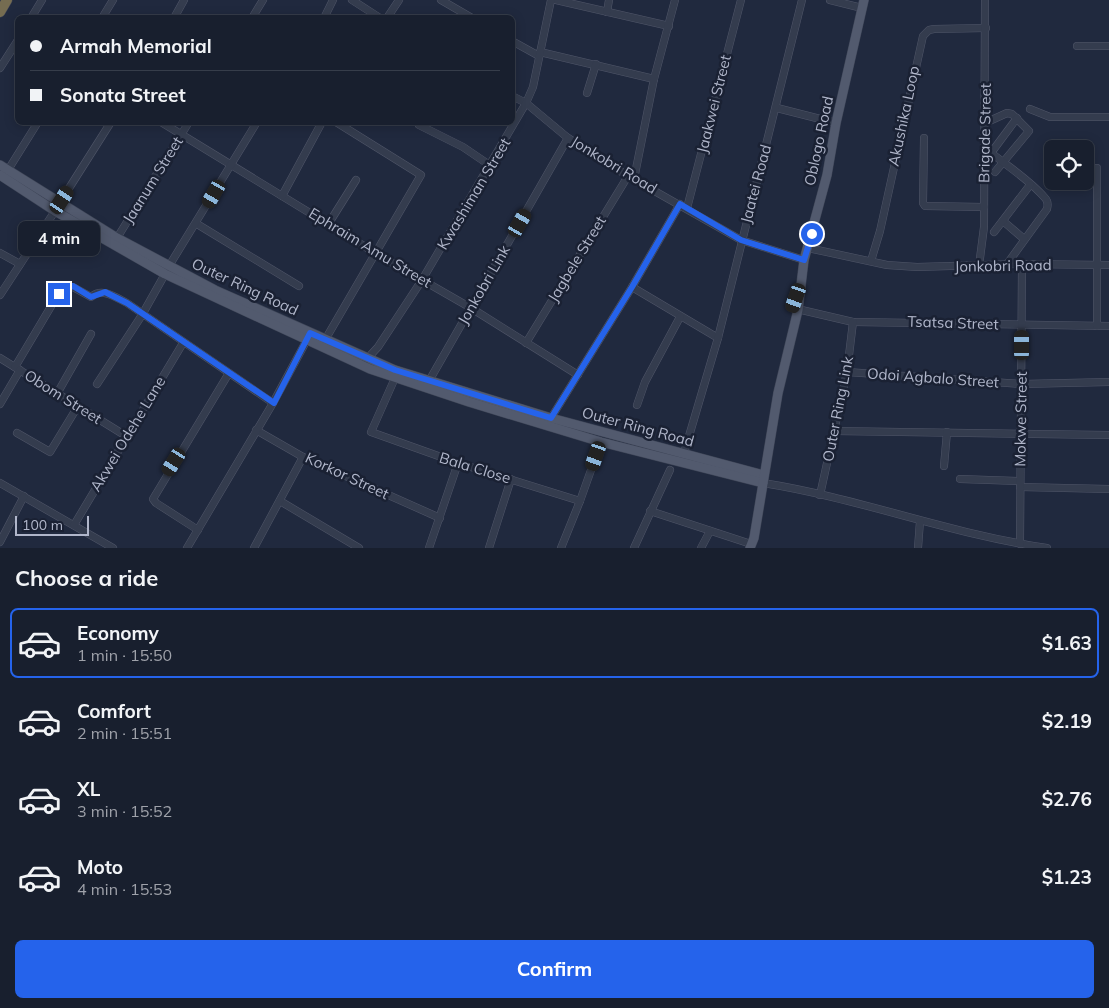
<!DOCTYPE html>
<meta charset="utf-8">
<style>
body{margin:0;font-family:Mulish,sans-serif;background:#252c3a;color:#f1f3f6;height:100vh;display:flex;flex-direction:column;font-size:19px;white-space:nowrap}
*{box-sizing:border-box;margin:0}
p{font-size:16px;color:#9fa2aa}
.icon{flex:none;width:28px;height:28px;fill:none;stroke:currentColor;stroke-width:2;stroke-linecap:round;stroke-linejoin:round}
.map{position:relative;height:548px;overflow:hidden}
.drawer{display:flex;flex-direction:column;background:#181f2e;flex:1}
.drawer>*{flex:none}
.top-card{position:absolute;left:15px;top:15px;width:500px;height:110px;border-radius:8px;box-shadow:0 2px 12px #0003,0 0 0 1px #363d4a;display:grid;align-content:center;height:110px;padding:0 15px;background:#181f2e}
.tools{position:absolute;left:1044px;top:140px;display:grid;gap:10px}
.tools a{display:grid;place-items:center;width:50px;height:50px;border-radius:8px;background:#181f2e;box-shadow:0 2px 12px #0003,0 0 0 1px #363d4a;font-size:25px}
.scale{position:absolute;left:15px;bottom:12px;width:74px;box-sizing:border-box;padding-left:5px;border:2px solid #b0b6ca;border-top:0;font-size:14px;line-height:18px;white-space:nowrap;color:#b0b6ca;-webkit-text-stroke:4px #1a2133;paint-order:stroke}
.end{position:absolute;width:22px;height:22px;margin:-11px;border:6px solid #2563eb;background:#fff;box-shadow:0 0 0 2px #fff}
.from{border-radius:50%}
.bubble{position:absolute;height:35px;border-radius:8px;background:#181f2e;box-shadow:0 2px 12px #0003,0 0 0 1px #363d4a;font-size:16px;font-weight:700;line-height:35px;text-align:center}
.car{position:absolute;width:15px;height:30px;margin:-15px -8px;border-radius:6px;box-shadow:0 0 4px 1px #0007;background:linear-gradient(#222 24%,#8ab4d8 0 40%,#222 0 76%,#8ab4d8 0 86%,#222 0)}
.top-card b{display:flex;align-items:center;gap:18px;height:48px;font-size:19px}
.top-card b+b{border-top:1px solid #363d4a}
.top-card i{width:12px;height:12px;background:#f1f3f6}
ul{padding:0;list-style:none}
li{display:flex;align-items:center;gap:15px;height:70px;margin:0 10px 8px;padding:0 5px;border:2px solid transparent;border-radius:8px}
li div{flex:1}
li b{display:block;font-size:19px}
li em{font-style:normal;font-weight:700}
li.on{border-color:#2563eb}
li>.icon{width:45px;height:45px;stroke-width:1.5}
h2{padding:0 15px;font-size:22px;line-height:60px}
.cta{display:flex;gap:10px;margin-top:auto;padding:10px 15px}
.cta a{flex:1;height:58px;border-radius:8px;background:#2563eb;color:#fff;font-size:20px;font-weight:700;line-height:58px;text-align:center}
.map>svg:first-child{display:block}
</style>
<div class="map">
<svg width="1109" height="548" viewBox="0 0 1109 548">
<rect width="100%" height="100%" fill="#20293e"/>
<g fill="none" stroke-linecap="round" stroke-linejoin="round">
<defs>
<g id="minor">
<polyline points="352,0 380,18"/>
<polyline points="441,0 472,18"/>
<polyline points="556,0 669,26"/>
<polyline points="830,0 862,8"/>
<polyline points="607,12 609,0"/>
<polyline points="31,18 42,0"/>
<polyline points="102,18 113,0"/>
<polyline points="174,18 184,0"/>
<polyline points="252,18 263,0"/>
<polyline points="324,18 333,0"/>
<polyline points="387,18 399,0"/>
<polyline points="512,41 539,56"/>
<polyline points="1077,46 1109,46"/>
<polyline points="540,52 654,79"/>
<polyline points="0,68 18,40"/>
<polyline points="587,93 596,64"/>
<polyline points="512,96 526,103 568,138 628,176 741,240 804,260"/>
<polyline points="777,108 836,123"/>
<polyline points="1030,109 1050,117 1109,117"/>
<polyline points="161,122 377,254 471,308 578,375"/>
<polyline points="985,123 1007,113 1012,114 1029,131 995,172"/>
<polyline points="419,125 463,147 491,166"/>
<polyline points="924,138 923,203 925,206 984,207"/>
<path d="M985 148C1004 164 1029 179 1045 198 1048 201 1048 205 1047 209L1007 264"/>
<polyline points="991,153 1017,118"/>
<polyline points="8,170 38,122"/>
<polyline points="634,179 654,79 675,0"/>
<polyline points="282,196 322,122"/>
<polyline points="59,204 111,122"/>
<polyline points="687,208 741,0"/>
<polyline points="1003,221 1024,239"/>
<polyline points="329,223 356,180"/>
<polyline points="197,224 299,286"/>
<polyline points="994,232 1030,185"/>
<polyline points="117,238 189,122"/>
<polyline points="808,248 887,265 917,267 1022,264 1109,265"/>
<polyline points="0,253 20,264"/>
<polyline points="871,261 880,231 923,36 929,30 934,29 986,28"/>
<polyline points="169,266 257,122"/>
<polyline points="979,266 984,227 985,0"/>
<polyline points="632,287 718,338"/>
<polyline points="0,295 55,211"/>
<polyline points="793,308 853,322 1109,326"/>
<polyline points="1097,326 1097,168"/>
<polyline points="325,340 421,175 336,122"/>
<polyline points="526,343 628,176"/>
<polyline points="0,358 126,436"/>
<polyline points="366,360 378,347 422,280 526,103 533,87 551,0"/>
<path d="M15 367 56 298 65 288 73 287 91 297C102 287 115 297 127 303L273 403"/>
<polyline points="847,372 1022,384 1109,382"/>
<polyline points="395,378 371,432 458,463 580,501"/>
<polyline points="429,381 568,138"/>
<polyline points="97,384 142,315 165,274"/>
<polyline points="58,392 91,334"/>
<polyline points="0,404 20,370"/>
<polyline points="637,405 645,382 680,317"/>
<polyline points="551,418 632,287 680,204"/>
<polyline points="256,430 303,457 440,518"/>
<polyline points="834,431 1109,435"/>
<polyline points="17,433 50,452 78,406"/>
<polyline points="684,453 718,338 802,0"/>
<polyline points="944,466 947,432"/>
<polyline points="960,479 1020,481"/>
<polyline points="0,483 113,548"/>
<path d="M763 483C859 498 950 534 1047 548"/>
<polyline points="1020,487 1109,489"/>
<polyline points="820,495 847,372 853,322"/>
<polyline points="280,501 359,548"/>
<polyline points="650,511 751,544"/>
<polyline points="74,525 183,343"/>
<polyline points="198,530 156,503 153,499 229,373"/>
<polyline points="0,542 24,496"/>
<polyline points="1020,544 1022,264"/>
<polyline points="187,548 273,403 309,336"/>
<polyline points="254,548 303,457"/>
<polyline points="429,548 458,463"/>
<polyline points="489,548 511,479"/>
<polyline points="561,548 580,501 601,442"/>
<polyline points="634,548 670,470"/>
<polyline points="701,548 710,531"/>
<polyline points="918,548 920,521"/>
</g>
<g id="major">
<polyline points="0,165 117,238 215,290 395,370 551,418 763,475"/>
<polyline points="0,175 55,211 165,274 370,369 469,402 601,442 763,483"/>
<polyline points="750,548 754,538 778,393 798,310 804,260 827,175 836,123 864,0"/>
</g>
<polyline id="highway" points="0,12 7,0"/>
</defs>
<use href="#minor" stroke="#505669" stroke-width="8"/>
<use href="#major" stroke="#3e4557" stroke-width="10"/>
<use href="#highway" stroke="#3d4356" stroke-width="11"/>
<use href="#minor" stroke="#343c4e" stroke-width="7"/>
<use href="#major" stroke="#525a6e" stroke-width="9"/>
<use href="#highway" stroke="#756c51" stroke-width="10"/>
</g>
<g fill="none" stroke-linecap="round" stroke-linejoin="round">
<polyline stroke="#2563eb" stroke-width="6" points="59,294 65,288 73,286 91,297 105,292 127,303 274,403 310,333 395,370 551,418 632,287 680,204 741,240 804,260 812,234"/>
</g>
<g text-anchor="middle" stroke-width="5" stroke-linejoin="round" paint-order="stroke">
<g font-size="15" fill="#b0b6ca" stroke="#1a2133">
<text transform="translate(714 104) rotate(-76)" y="5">Jaakwei Street</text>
<text transform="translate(904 116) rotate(-78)" y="5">Akushika Loop</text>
<text transform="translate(985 133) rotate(-89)" y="5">Brigade Street</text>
<text transform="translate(819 141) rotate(-78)" y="5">Oblogo Road</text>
<text transform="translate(614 165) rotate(31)" y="5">Jonkobri Road</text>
<text transform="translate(153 180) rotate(-58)" y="5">Jaanum Street</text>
<text transform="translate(756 184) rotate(-75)" y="5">Jaatei Road</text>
<text transform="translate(474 194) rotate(-59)" y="5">Kwashiman Street</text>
<text transform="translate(370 248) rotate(31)" y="5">Ephraim Amu Street</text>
<text transform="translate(577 259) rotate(-59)" y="5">Jagbele Street</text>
<text transform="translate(1003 266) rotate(-1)" y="5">Jonkobri Road</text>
<text transform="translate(484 285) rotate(-60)" y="5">Jonkobri Link</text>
<text transform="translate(245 287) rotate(25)" y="5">Outer Ring Road</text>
<text transform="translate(953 323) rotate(2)" y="5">Tsatsa Street</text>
<text transform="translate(933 378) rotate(4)" y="5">Odoi Agbalo Street</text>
<text transform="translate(63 397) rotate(32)" y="5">Obom Street</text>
<text transform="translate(838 409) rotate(-79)" y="5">Outer Ring Link</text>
<text transform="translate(1021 419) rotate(-89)" y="5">Mokwe Street</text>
<text transform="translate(638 427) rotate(15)" y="5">Outer Ring Road</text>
<text transform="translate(128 434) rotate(-59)" y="5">Akwei Odehe Lane</text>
<text transform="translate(475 468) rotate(17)" y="5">Bala Close</text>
<text transform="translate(347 476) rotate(25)" y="5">Korkor Street</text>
</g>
</g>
</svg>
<div class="tools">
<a><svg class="icon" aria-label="locate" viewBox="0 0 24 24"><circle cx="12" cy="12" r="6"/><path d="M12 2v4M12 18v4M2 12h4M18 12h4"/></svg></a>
</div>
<div class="scale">100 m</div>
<i class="end from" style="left:812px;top:234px"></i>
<i class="end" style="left:59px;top:294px"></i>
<div class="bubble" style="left:18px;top:221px;width:82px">4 min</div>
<i class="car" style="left:214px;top:194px;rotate:210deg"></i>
<i class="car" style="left:62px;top:200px;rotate:33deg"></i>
<i class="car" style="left:520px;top:223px;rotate:30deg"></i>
<i class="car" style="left:796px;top:298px;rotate:199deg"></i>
<i class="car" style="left:1022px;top:345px;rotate:0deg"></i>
<i class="car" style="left:596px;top:456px;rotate:199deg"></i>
<i class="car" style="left:174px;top:462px;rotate:212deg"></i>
<div class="top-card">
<b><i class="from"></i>Armah Memorial</b>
<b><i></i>Sonata Street</b>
</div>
</div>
<section class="drawer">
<h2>Choose a ride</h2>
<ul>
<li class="on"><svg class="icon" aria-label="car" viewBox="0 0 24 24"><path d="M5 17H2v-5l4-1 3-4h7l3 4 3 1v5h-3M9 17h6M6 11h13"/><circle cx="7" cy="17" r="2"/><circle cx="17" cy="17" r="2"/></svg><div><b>Economy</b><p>1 min · 15:50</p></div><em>$1.63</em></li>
<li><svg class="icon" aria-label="car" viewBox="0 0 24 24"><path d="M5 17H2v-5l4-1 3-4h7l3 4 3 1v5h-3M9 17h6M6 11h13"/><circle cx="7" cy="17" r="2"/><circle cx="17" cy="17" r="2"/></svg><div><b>Comfort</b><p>2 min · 15:51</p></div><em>$2.19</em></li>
<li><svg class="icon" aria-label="car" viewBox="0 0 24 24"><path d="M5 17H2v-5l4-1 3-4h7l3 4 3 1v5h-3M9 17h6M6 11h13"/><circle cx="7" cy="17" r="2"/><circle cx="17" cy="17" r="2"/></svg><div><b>XL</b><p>3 min · 15:52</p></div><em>$2.76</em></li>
<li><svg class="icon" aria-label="car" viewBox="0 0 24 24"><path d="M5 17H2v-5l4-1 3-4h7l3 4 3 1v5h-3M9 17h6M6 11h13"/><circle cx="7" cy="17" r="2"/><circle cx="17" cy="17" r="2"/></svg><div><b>Moto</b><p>4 min · 15:53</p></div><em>$1.23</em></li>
</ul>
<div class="cta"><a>Confirm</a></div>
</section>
